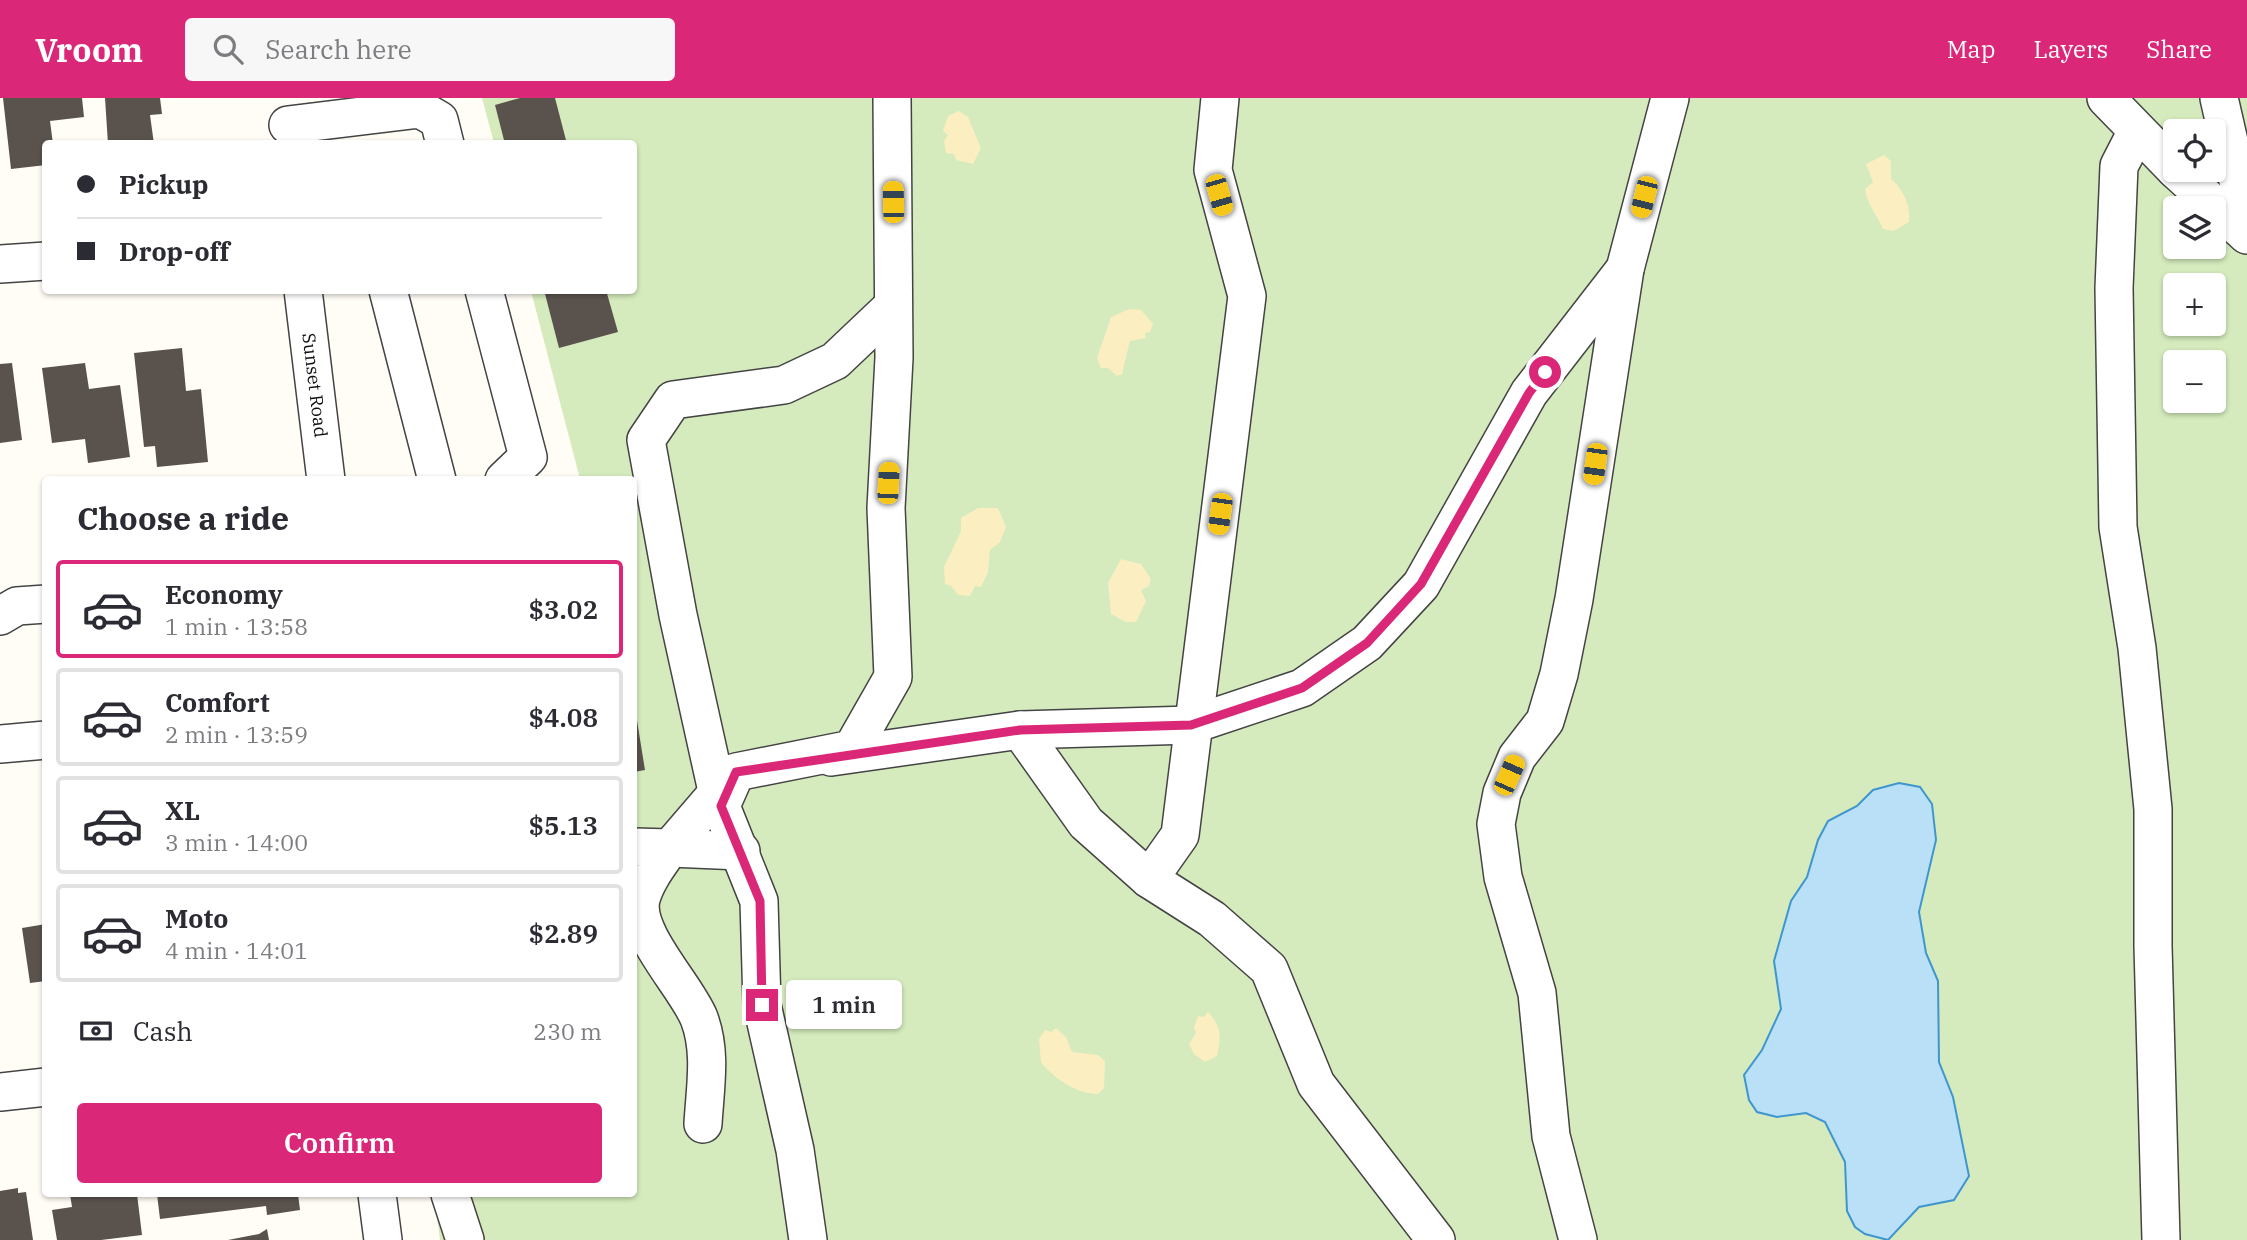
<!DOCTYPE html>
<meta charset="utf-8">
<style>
body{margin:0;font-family:"IBM Plex Serif",serif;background:#f7f7f7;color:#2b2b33;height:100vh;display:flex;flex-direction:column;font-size:26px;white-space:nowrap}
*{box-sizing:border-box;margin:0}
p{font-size:23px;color:#7c7c81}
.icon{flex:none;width:38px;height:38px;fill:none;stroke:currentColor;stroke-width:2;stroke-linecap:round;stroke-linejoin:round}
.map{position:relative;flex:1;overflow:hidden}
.panel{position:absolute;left:42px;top:378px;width:595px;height:721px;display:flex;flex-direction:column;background:#fff;border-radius:7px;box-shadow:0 2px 5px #0004}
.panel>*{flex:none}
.top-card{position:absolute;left:42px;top:42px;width:595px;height:154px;border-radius:7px;box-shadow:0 2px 5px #0004;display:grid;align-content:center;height:154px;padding:0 35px;background:#fff}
.fabs{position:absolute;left:2163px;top:21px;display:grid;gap:14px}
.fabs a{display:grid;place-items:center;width:63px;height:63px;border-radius:7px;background:#fff;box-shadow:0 2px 5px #0004;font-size:35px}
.end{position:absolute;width:32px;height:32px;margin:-16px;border:9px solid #db2777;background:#fff;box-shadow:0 0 0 4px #fff}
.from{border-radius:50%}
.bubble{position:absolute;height:49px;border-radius:7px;background:#fff;box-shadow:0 2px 5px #0004;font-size:23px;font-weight:600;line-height:49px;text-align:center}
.car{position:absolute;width:21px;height:42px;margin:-21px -10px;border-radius:9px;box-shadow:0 0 5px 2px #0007;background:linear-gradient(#f5c518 24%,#345 0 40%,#f5c518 0 76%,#345 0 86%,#f5c518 0)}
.top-card b{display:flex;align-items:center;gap:24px;height:66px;font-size:26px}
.top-card b+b{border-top:2px solid #e1e1e2}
.top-card i{width:18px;height:18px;background:#2b2b33}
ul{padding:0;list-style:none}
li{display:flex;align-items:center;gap:21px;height:98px;margin:0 14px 10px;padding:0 21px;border:4px solid #e1e1e2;border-radius:7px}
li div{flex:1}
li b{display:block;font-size:26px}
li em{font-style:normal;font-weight:600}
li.current{border-color:#db2777}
li>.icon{width:63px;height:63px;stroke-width:1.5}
h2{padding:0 35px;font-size:32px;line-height:84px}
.pay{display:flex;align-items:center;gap:18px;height:77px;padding:0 35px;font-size:26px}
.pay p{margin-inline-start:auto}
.primary-button{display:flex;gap:14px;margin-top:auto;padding:14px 35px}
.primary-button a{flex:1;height:80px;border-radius:7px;background:#db2777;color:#fff;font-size:28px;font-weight:600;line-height:80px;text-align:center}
header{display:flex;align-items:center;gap:42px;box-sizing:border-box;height:98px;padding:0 35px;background:#db2777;color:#fff}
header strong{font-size:33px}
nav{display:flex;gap:38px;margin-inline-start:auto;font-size:24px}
.search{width:490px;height:63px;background:#f7f7f7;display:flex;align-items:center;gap:18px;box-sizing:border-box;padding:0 24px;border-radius:7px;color:#7c7c81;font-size:26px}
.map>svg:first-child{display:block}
</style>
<header>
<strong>Vroom</strong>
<div class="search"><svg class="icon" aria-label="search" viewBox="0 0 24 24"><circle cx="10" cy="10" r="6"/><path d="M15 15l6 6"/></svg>Search here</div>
<nav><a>Map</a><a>Layers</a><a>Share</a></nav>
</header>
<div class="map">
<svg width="2247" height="1142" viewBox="0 0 2247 1142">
<rect width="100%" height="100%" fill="#fffdf5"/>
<path fill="#d5ebbd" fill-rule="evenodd" d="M482 0H2247V1142H440L434 1096H634V382L580 381 531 193 634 192V46L494 45ZM2175 33H2214V72H2175ZM2175 110H2214V149H2175ZM2175 187H2214V226H2175ZM2175 264H2214V303H2175Z"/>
<g fill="#fbeec1">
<polygon points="959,13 968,19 981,50 973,66 956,62 954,56 946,55 944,43 948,37 943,33 948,18"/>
<path d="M1884 57 1891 63V81C1903 91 1911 107 1909 124L1894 133 1883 131C1877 117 1867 106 1865 91L1873 84 1866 66Z"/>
<polygon points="1129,211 1141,212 1153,226 1150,234 1145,235 1146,240 1130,243 1122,276 1117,278 1108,270 1101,270 1097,260 1111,219"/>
<polygon points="978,410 998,410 1006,429 1000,444 990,452 988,474 981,489 975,488 970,498 958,497 951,488 945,486 944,469 961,433 961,420"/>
<polygon points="1121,461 1141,466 1151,481 1149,488 1141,492 1146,503 1136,524 1126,524 1111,516 1108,485"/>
<path d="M1208 914C1222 928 1221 940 1217 958L1205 964 1194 956 1189 946 1196 935 1194 929 1198 918 1204 919Z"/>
<path d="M1056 930 1066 939 1072 954 1098 957 1105 963 1104 990 1098 996C1077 996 1054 981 1041 964L1039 941 1045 932 1051 934Z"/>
</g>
<polygon fill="#b9e0f7" stroke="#3f96cf" stroke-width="2" points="1899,685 1920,689 1932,706 1936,742 1919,814 1926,855 1938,883 1939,964 1953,999 1969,1078 1954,1102 1919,1109 1888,1142 1865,1136 1855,1129 1847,1113 1845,1064 1825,1024 1806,1015 1777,1019 1757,1014 1749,1002 1744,977 1762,952 1781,911 1774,863 1791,803 1807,779 1818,742 1828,723 1857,708 1873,692"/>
<g fill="#5a524d">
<polygon points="3,0 82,0 84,19 50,23 53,46 46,46 46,67 11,71"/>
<polygon points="105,0 160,0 162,16 150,17 154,46 108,46"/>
<polygon points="520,0 555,0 567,46 505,46 495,7"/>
<polygon points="544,192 606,192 618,234 559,250"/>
<polygon points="182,250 186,293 201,291 208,364 157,369 155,348 144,349 134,255"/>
<polygon points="12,265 22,342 0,345 0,266"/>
<polygon points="85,265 89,291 120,287 130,359 88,365 85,341 52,345 42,270"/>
<polygon points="634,604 645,672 634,674"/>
<polygon points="46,826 46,883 30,885 22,830"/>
<polygon points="18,1090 18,1095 26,1094 33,1142 0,1142 0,1093"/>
<polygon points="70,1096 137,1096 142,1137 101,1142 57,1142 52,1112 72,1109"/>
<polygon points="157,1096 298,1096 300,1112 267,1117 266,1108 160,1121"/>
<polygon points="267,1131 269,1142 228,1142 259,1136"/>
</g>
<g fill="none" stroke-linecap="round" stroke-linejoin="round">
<defs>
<g id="minor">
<polyline points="2106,0 2175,71"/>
<polyline points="2219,0 2247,122"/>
<polyline points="288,27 420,11 439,22 445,46"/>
<polyline points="2137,33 2119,68 2114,190 2118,429 2137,550 2153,711 2153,848 2161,1142"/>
<polyline points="2176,72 2247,137"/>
<polyline points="0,166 46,163"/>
<path id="s1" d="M303 192 326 382"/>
<polyline points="388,192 437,382"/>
<polyline points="484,192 528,359 504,382"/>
<polyline points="0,518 17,508 46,506"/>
<polyline points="1020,632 1086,725 1149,781 1212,821 1269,871 1316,986 1436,1142"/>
<polyline points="0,646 46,642"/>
<polyline points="831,659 1020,632 1191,627 1302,590 1367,545 1421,487 1529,295 1625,171"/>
<polyline points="717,693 678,517 646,342 673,302 784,287 835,263 893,208"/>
<path d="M634 749 670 750C659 766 646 782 641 801 633 835 686 888 699 920 712 954 705 990 703 1026"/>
<polyline points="670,750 731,679"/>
<polyline points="670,750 741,753"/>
<polyline points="1149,781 1180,737 1247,198 1213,72 1220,0"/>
<polyline points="0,994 46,989"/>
<polyline points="377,1096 383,1142"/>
<polyline points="450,1096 465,1142"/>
<polyline points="808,1142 795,1052 762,907 759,803 721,708 736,674 852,651 893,579 886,410 894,260 892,0"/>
<polyline points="1578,1142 1551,1038 1537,895 1503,779 1496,726 1502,695 1517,659 1545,623 1559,576 1574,501 1625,171 1670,0"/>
</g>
</defs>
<use href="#minor" stroke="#444" stroke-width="40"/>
<use href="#minor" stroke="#fff" stroke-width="37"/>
</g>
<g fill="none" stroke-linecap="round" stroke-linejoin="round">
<polyline stroke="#db2777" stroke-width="9" points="762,907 760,803 721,708 736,674 1020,632 1191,627 1302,590 1367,545 1421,486 1529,295 1545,274"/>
</g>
<g text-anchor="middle" stroke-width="7" stroke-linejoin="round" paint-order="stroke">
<g font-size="18" fill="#111" stroke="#fff">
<text dy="6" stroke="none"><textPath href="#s1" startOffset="96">Sunset Road</textPath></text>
</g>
</g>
</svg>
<div class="fabs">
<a><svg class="icon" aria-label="locate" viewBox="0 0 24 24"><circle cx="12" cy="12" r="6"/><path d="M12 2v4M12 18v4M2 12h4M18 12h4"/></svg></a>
<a><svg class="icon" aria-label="layers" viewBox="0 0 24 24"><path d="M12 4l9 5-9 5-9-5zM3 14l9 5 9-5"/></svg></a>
<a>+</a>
<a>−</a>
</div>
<i class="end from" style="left:1545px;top:274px"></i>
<i class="end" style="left:762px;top:907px"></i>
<div class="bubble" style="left:786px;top:882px;width:116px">1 min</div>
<i class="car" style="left:1219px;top:97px;rotate:164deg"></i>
<i class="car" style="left:1644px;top:99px;rotate:194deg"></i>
<i class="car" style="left:893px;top:104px;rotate:359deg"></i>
<i class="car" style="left:1595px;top:366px;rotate:188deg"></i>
<i class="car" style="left:888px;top:385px;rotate:3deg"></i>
<i class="car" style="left:1220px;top:416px;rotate:188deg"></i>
<i class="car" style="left:1509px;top:677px;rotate:24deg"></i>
<div class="top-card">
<b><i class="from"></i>Pickup</b>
<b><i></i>Drop-off</b>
</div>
<section class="panel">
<h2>Choose a ride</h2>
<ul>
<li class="current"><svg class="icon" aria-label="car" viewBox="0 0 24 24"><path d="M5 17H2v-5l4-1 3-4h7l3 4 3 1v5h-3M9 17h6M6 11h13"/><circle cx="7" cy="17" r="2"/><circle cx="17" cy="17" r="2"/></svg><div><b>Economy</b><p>1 min · 13:58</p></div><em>$3.02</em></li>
<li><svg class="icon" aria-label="car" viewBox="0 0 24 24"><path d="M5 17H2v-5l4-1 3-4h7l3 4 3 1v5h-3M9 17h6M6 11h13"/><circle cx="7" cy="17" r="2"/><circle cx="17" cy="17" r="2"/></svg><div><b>Comfort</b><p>2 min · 13:59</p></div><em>$4.08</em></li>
<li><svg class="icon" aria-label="car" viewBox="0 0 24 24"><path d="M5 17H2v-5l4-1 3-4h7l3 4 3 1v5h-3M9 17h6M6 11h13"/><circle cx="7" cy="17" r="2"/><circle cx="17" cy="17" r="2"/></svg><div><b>XL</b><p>3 min · 14:00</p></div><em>$5.13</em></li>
<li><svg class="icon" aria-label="car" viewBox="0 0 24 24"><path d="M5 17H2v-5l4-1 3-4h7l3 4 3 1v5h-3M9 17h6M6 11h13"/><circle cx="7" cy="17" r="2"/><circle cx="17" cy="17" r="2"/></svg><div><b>Moto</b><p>4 min · 14:01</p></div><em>$2.89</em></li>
</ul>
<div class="pay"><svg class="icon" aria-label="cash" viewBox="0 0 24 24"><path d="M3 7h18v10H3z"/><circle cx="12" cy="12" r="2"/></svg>Cash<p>230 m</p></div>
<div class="primary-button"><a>Confirm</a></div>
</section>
</div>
